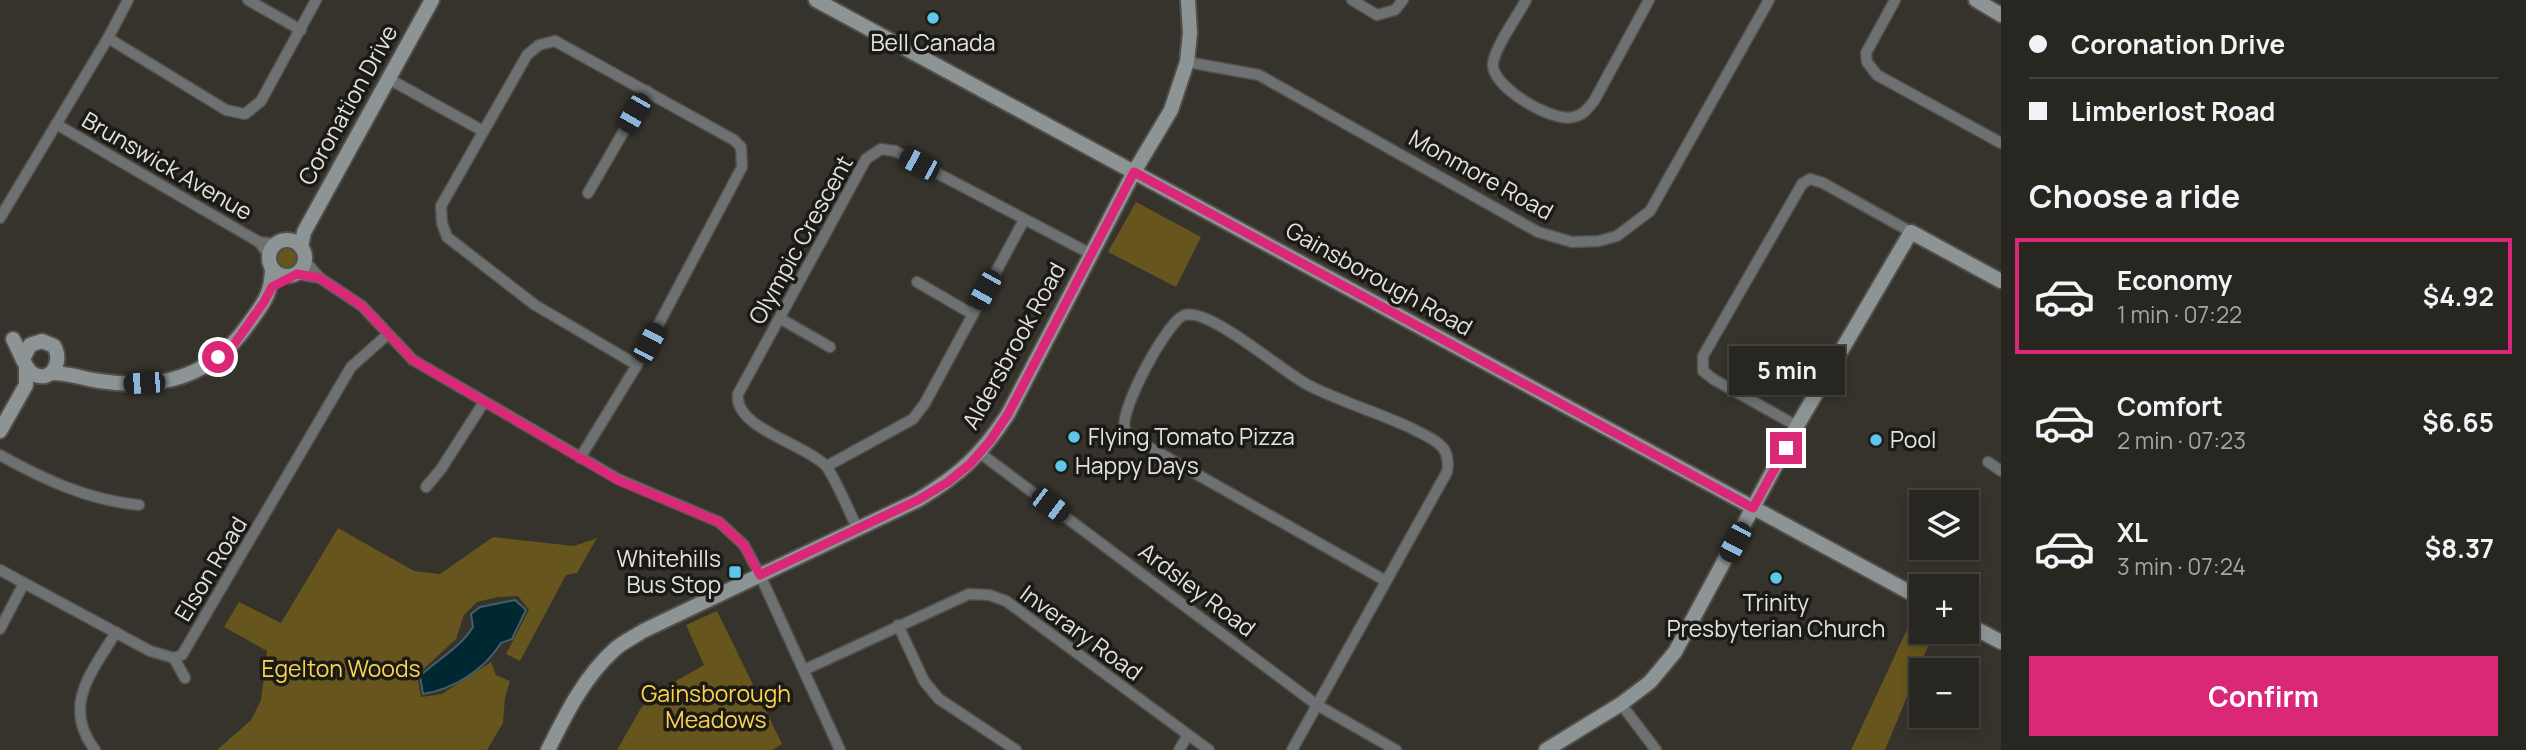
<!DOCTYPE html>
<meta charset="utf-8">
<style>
body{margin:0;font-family:Manrope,sans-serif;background:#302e29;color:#f1f3f6;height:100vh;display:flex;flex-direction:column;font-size:26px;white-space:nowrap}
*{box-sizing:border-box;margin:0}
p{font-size:23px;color:#a5a5a5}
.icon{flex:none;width:38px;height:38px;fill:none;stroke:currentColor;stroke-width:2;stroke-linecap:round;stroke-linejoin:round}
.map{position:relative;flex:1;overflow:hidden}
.panel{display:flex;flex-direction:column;background:#282620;width:525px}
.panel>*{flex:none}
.hud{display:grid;align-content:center;height:154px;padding:0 28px;background:#282620}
.controls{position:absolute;left:1909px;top:490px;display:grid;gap:14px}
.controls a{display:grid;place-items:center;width:70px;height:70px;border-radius:0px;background:#282620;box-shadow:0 4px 10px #0003,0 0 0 2px #44433e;font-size:35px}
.end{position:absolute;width:32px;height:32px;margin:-16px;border:9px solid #db2777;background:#fff;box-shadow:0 0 0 4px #fff}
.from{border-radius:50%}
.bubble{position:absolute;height:49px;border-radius:0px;background:#282620;box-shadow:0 4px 10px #0003,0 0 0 2px #44433e;font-size:23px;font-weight:700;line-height:49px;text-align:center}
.car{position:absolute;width:21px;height:42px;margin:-21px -10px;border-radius:9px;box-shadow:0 0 5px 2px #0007;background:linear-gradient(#222 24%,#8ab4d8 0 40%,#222 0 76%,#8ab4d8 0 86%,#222 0)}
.hud b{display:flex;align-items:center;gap:24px;height:66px;font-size:26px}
.hud b+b{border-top:2px solid #44433e}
.hud i{width:18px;height:18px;background:#f1f3f6}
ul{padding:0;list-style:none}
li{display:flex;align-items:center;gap:21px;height:116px;margin:0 14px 10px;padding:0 14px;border:4px solid transparent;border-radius:0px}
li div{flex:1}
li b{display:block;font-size:26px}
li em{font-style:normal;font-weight:700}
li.on{border-color:#db2777}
li>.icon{width:63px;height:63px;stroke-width:1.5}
h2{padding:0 28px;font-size:32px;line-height:84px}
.action{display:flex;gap:14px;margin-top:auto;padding:14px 28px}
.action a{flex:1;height:80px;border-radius:0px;background:#db2777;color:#fff;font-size:28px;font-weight:700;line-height:80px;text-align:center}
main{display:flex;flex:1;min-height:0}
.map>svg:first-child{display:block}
</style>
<main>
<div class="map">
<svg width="2001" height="750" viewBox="0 0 2001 750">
<rect width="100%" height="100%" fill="#35332b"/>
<g fill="#66551c">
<polygon points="1136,202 1201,237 1176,287 1108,252"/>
<circle cx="287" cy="259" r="11"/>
<polygon points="338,528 414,571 440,574 493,537 574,546 597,538 577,573 566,575 520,661 506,654 529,610 518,596 498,597 477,602 464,615 456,639 417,675 421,697 442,694 491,662 496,675 510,681 505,698 503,723 487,750 217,750 251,720 261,700 267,651 224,627 239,602 281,623"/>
<polygon points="717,611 782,744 772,750 617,750 641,708 658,691 704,665 686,625"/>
<polygon points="1909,625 1922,632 1933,634 1885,750 1851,750"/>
</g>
<path fill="#002833" stroke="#446066" stroke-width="2" d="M515 600 526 610 512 639 501 643C484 670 454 689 423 694L420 676C437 660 461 647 473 627L471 614 480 607Z"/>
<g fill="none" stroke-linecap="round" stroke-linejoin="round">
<defs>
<g id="street">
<polyline points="248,0 301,30"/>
<polyline points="1352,0 1377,15 1395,10 1403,0"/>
<path d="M1526 0C1517 17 1496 45 1493 63 1490 87 1554 123 1573 117 1584 115 1588 108 1594 101L1649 0"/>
<polyline points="1895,0 1866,53 1867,62 1877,75 2001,143"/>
<polyline points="108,38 226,110 245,114 261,101 316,0"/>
<polyline points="1187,62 1259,75 1538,232 1572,242 1599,241 1617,236 1650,211 1769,0"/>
<polyline points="389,79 483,131"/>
<polyline points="56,124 259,242 269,255"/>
<polyline points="588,193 647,91"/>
<polyline points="0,218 108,38 128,0"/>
<polyline points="259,242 276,244"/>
<polyline points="305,261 320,278 362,306 413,360 618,479 719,522 744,545 760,575 840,750"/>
<polyline points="297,274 320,278"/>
<polyline points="917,282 972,314"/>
<polyline points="781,319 830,347"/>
<polyline points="1797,426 1713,379 1703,371 1703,356 1802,184 1810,179 1823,183 1911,232"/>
<polyline points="980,453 1317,705 1396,750"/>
<path d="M0 455C45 480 88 500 139 505"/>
<polyline points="580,458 637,365 535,305 447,237 442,223 441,206 527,55 539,45 555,41 734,140 741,147 742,167 637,365"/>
<polyline points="1988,462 2001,471"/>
<polyline points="827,466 913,419 925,403 1024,220"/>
<polyline points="426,487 441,469 484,402"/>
<path d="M857 528C851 515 833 473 825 465 804 444 733 427 738 394L866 159 881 149 895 151 1091 254"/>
<polyline points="0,570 150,651 174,658 182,655 351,367 387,335"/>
<polyline points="898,625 924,681 939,699 1016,750"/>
<polyline points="0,629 24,583"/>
<polyline points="174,658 185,678"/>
<polyline points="804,670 969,594 989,595 1006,601 1209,750"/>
<polyline points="1621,704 1656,750"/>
<path d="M95 750C61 706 92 672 116 632"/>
<polyline points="1179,750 1188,735"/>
<path d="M1292 750C1343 657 1396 565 1447 472 1449 461 1448 451 1439 444 1431 437 1420 433 1411 428 1377 412 1341 402 1308 385 1283 372 1210 308 1185 315 1168 319 1118 412 1125 429 1128 436 1138 441 1145 445L1386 581"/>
</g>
<g id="secondary">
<polyline points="816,0 1922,599"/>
<polyline points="1976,0 2001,15"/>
<circle cx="287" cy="258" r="18"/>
<polyline points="301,247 304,232 432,0"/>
<path d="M13 339C18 348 25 368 32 373 50 385 64 362 54 346L42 341 30 345 24 357"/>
<path d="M51 373C69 373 81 378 99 381 160 390 210 378 247 326 262 305 272 295 272 268"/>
<polyline points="0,431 26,385 26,367"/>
<polyline points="1967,624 2001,642"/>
<path d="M548 750C566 714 584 677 615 649 623 642 634 637 643 631L918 500C961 474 981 455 1008 414L1134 172 1171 110 1187 62 1190 33 1188 0"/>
<polyline points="1546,750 1621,704 1650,682 1675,652 1797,426 1911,232 2001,281"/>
</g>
</defs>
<use href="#street" stroke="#514f47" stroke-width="13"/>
<use href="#secondary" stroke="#514f47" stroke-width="18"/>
<use href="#street" stroke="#6d7172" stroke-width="10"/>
<use href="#secondary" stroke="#8d9496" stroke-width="14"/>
</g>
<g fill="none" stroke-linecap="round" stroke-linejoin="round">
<polyline stroke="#db2777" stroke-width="9" points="218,357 232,347 264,302 272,287 297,274 320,278 362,306 413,360 618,480 719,522 744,545 760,575 918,500 948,482 970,464 990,441 1008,414 1134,172 1753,508 1786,448"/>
</g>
<g fill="#5cc7e8" stroke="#1b1a17" stroke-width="2.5">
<circle cx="933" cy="18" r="7"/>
<circle cx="1074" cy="437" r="7"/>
<circle cx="1876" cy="440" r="7"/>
<circle cx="1061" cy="466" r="7"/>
<rect x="728" y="565" width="14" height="14" rx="3.5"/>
<circle cx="1776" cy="578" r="7"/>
</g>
<g text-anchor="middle" stroke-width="7" stroke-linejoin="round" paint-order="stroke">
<g font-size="23" fill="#e3e2dd" stroke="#1b1a17" text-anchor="start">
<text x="933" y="51" text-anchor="middle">Bell Canada</text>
<text x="1088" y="445">Flying Tomato Pizza</text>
<text x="1890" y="448">Pool</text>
<text x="1075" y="474">Happy Days</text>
<text x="721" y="567" text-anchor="end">Whitehills<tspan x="721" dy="26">Bus Stop</tspan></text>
<text x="1776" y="611" text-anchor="middle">Trinity<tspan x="1776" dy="26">Presbyterian Church</tspan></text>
</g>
<g font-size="23" fill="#e3e2dd" stroke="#1b1a17">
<text transform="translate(348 105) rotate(-61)" y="8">Coronation Drive</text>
<text transform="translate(167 166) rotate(30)" y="8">Brunswick Avenue</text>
<text transform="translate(1481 175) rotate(29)" y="8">Monmore Road</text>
<text transform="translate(801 240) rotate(-61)" y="8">Olympic Crescent</text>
<text transform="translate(1379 279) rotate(29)" y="8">Gainsborough Road</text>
<text transform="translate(1014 346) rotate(-61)" y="8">Aldersbrook Road</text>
<text transform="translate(211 569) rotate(-59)" y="8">Elson Road</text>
<text transform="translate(1197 590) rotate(37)" y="8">Ardsley Road</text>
<text transform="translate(1081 633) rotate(36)" y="8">Inverary Road</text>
</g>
<g font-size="23" fill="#fcd34c" stroke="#1b1a17">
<text x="341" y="677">Egelton Woods</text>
<text x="716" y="702">Gainsborough<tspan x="716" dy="26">Meadows</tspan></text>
</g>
</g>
</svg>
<div class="controls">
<a><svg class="icon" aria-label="layers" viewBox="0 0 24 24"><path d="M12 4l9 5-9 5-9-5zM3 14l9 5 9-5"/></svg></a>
<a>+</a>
<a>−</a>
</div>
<i class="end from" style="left:218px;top:357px"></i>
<i class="end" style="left:1786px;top:448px"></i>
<div class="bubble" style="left:1729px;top:346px;width:116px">5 min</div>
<i class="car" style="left:634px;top:113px;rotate:210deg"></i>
<i class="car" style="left:919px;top:164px;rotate:298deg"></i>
<i class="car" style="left:985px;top:290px;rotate:209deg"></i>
<i class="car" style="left:649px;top:343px;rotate:28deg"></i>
<i class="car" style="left:144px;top:383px;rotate:267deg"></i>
<i class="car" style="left:1050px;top:505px;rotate:127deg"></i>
<i class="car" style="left:1735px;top:542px;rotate:208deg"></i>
</div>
<section class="panel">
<div class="hud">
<b><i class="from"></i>Coronation Drive</b>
<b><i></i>Limberlost Road</b>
</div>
<h2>Choose a ride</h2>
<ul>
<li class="on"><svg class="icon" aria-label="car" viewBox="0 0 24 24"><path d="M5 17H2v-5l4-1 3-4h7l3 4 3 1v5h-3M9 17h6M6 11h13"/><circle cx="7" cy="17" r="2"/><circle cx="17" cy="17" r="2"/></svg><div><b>Economy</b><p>1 min · 07:22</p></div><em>$4.92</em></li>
<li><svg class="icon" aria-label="car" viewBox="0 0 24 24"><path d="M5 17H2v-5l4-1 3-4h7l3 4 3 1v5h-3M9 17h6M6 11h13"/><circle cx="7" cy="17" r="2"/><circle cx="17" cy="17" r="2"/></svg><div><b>Comfort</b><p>2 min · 07:23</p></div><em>$6.65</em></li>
<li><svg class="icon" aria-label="car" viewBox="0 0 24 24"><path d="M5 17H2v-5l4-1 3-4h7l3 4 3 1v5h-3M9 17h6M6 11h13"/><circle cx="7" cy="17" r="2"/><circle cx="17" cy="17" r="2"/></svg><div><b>XL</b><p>3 min · 07:24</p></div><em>$8.37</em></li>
</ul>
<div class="action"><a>Confirm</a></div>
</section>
</main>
